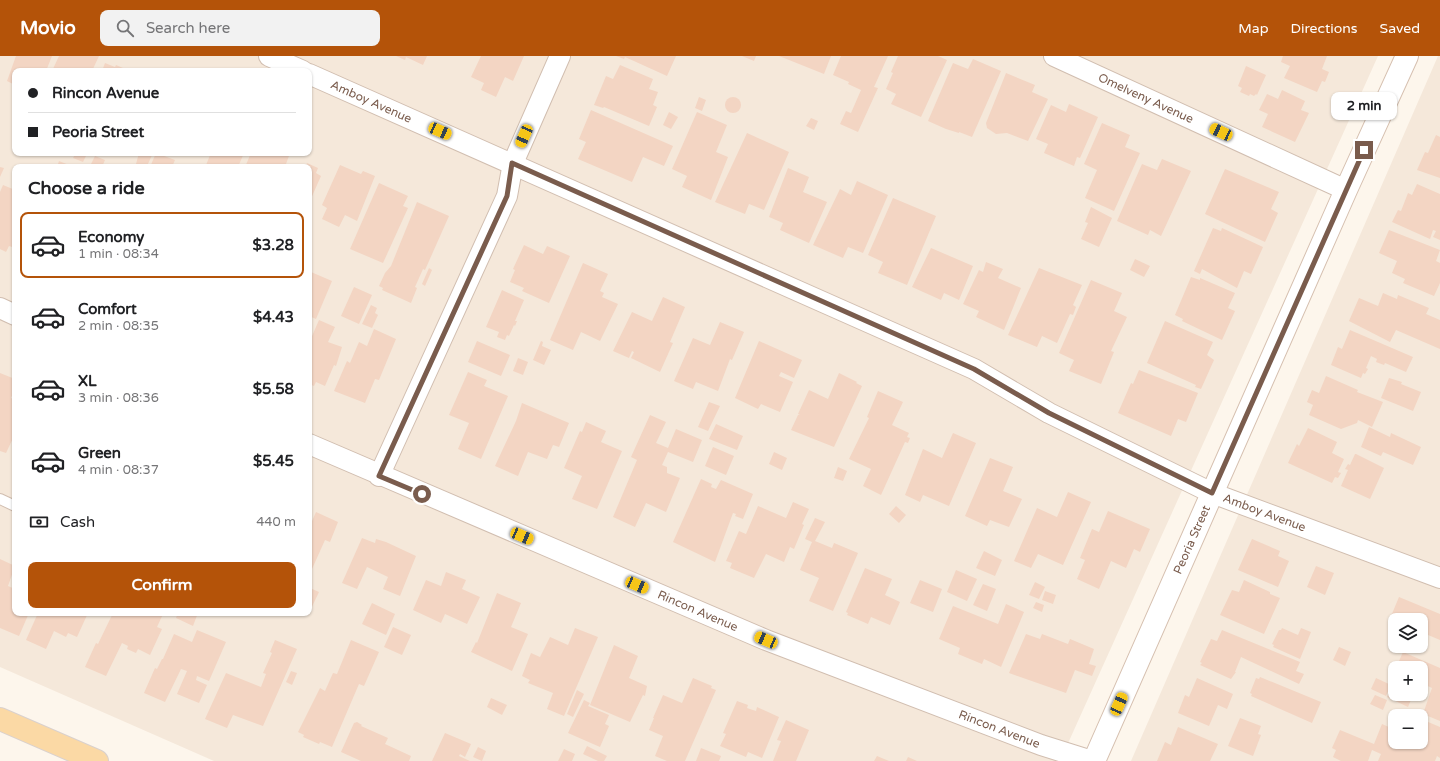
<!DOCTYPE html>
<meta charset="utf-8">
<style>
body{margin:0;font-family:"Varela Round",sans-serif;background:#f2f2f2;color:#202124;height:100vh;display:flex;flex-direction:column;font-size:15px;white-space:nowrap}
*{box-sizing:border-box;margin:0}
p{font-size:13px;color:#757577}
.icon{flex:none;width:22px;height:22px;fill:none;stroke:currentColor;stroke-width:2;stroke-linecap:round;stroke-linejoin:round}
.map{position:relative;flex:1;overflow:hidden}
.details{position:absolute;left:12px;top:108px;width:300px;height:452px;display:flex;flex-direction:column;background:#fff;border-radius:8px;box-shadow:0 1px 3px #0004}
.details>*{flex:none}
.guide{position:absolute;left:12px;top:12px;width:300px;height:88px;border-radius:8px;box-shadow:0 1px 3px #0004;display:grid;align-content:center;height:88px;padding:0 16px;background:#fff}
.fabs{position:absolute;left:1388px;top:557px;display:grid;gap:8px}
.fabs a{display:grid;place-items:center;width:40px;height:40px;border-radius:8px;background:#fff;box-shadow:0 1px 3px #0004;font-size:20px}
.end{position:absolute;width:18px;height:18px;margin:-9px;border:5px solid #7a5c4d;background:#fff;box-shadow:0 0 0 2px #fff}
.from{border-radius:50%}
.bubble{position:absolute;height:28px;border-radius:8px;background:#fff;box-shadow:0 1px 3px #0004;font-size:13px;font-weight:700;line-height:28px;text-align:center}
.car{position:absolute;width:12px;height:24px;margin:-12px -6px;border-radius:5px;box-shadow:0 0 3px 1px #0007;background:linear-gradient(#f5c518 24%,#345 0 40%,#f5c518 0 76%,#345 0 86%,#f5c518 0)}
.guide b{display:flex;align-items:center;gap:14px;height:38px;font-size:15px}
.guide b+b{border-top:1px solid #e0e0e0}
.guide i{width:10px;height:10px;background:#202124}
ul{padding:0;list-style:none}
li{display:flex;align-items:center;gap:12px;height:66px;margin:0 8px 6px;padding:0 8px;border:2px solid transparent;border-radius:8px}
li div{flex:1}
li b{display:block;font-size:15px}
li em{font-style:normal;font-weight:700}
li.on{border-color:#b45309}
li>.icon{width:36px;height:36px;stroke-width:1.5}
h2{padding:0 16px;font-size:18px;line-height:48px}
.pay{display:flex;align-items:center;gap:10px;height:44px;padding:0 16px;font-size:15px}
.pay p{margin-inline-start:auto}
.action{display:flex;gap:8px;margin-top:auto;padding:8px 16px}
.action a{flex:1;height:46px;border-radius:8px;background:#b45309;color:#fff;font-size:16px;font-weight:700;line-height:46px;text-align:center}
header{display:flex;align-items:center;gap:24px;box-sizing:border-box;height:56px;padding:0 20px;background:#b45309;color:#fff}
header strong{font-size:19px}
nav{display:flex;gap:22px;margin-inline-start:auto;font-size:14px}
.search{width:280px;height:36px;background:#f2f2f2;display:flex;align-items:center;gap:10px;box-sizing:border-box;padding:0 14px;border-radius:8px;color:#757577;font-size:15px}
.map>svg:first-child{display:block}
</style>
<header>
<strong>Movio</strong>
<div class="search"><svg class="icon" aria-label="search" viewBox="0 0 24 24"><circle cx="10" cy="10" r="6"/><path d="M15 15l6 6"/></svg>Search here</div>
<nav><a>Map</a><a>Directions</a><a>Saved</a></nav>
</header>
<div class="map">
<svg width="1440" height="705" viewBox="0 0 1440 705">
<rect width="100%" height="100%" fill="#fdf6ec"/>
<g fill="#f5e8da" fill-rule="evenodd">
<path d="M0 0H1378L1060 705H214L0 611ZM15 15H309V97H15ZM15 111H309V557H15Z"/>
<path d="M1438 0H1440V705H1131ZM1395 564H1421V590H1395ZM1395 612H1421V638H1395ZM1395 660H1421V686H1395Z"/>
</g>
<g fill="#f3d5c3">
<polygon points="16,0 52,0 46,15 15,15 15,29 7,25"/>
<polygon points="59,0 99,0 92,15 52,15"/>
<polygon points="396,0 427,0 423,9 406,1 405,4"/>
<polygon points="481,0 524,0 513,25 505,21 496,41 481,34 484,27 471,21"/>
<polygon points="616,0 676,0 667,20 625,1 624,3"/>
<polygon points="742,0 756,0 754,5"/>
<polygon points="779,0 831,0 824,18"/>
<polygon points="841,0 888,0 874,31 878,32 858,76 840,68 846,55 851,57 861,34 848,28 849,26 833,19"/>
<polygon points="898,0 938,0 947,4 921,61 891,48 896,38 886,33 893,17 891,16"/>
<polygon points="1283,0 1327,0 1322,13 1329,16 1325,26 1322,25 1317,36 1284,22 1290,10 1281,6"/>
<polygon points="973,3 1001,15 972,81 959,76 959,77 946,73 928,65 953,7 968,13"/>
<polygon points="105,7 115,11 116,9 130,15 102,15"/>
<polygon points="620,9 653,23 649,33 658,36 653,49 657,51 649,70 604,51 603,52 594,49 606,20 613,23"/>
<polygon points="1246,10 1266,19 1257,39 1256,38 1254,40 1250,38 1249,40 1240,36 1242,32 1238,30"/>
<polygon points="1006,17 1035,29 1032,36 1048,43 1028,85 1007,77 996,78 987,72 986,67"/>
<polygon points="1282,34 1305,45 1301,54 1309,57 1295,86 1262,71 1268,58 1259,54 1267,38 1278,43"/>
<circle cx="733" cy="49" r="8"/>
<polygon points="699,41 706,44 702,55 695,52"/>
<polygon points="1069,48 1098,61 1080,102 1077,101 1074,110 1044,97 1048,88 1036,83 1051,49 1066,56"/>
<polygon points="591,54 673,90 664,110 643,101 632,126 578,103 586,86 579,83"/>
<polygon points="669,56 678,61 671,73 663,69"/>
<polygon points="697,56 727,69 716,96 728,101 711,144 682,131 687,120 672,113"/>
<polygon points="811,62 818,65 814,74 806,70"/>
<polygon points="1102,67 1130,79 1125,91 1140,97 1114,155 1085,142 1097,114 1084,108"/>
<polygon points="747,77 789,96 764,154 749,148 745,158 715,146"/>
<polygon points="1436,79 1440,81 1440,122 1417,114 1425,96 1428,97"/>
<polygon points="76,97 87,98 83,106 73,102"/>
<polygon points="139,97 153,97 147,110 143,108 142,111 136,108"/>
<polygon points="156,97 175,104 172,111 150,111"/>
<polygon points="211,97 244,97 238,111 212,111 206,109"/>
<polygon points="251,97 290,97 286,108 288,109 287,111 245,111"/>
<polygon points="95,100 105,104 102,111 91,108"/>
<polygon points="1162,103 1191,115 1161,180 1150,174 1148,179 1117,165 1142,108 1157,114"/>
<polygon points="59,105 74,111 57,111"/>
<polygon points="307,107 318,112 316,117 321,120 309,147 309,111 305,111"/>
<polygon points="340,109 361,118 363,115 375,120 357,165 345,159 339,171 322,163 327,152 322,149"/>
<polygon points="0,111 4,112 0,121"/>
<polygon points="788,112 809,121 803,136 827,146 809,187 780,174 783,167 769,161"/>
<polygon points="1225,113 1279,136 1271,153 1278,157 1265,186 1205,158"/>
<polygon points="857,125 888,139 863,197 848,191 843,202 813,189 840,133 851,139"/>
<polygon points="379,127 408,140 403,150 408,152 383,207 350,193"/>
<polygon points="1417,128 1440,138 1440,184 1433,181 1436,175 1433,174 1430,183 1392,166 1398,154 1401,155 1408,137 1412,139"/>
<polygon points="3,129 15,134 14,145 12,152 15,153 15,183 12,191 9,190 6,196 0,193 0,136"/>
<polygon points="893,142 936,160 907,229 878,217 883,206 868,199"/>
<polygon points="417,146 449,160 425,214 423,213 415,231 417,232 411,247 382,234 383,232 379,230 385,217 391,210"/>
<polygon points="1091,151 1112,162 1099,191 1081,183 1088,167 1085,166"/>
<polygon points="1213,172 1221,175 1222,172 1263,191 1251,218 1244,215 1237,232 1202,213 1200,218 1194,215"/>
<polygon points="1389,174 1440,194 1436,205 1440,207 1440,227 1434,240 1403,227 1405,223 1392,217 1397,205 1379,197"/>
<polygon points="524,189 543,198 547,190 570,200 549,247 522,235 524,232 510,226 515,214 513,213"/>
<polygon points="931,192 973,210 959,244 944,237 941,244 912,231"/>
<polygon points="1135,203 1150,210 1144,221 1130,214"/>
<polygon points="986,206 1003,213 998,222 1021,232 1004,274 976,261 979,255 963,248 979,214 983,216"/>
<polygon points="583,207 608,218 600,235 604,237 602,241 618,248 600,285 581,276 573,294 550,284"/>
<polygon points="429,212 432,214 425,230 422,228"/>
<polygon points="1039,212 1082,229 1073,249 1076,251 1073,259 1070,258 1057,287 1042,280 1037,291 1008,279"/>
<polygon points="311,216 332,225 316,263 309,260 309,220"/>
<polygon points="1191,221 1200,224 1200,222 1235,237 1228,252 1235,255 1222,284 1182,265 1183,263 1175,259"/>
<polygon points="1091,224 1122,237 1114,255 1127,261 1111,295 1114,296 1101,328 1069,315 1074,304 1059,297"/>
<polygon points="354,231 372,239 359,268 341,260"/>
<polygon points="502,234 524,244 515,265 517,265 515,270 514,269 509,280 507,279 505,284 497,281 499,276 486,271"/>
<polygon points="1383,237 1397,243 1398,239 1429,252 1426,258 1440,264 1440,293 1396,274 1390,286 1349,265 1359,242 1378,250"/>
<polygon points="663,241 685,251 670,286 673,287 660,316 631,302 634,296 632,295 629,302 613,295 632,256 652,265"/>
<polygon points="371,249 377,252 375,257 378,259 372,272 362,268"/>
<polygon points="319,264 335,271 328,286 342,291 336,310 334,309 325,330 316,326 314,330 309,328 309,287"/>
<polygon points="1165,265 1213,286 1207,299 1214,304 1201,333 1195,331 1196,329 1147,307"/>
<polygon points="720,266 744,276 732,304 730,303 718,335 696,326 693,333 674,325 693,282 710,289"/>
<polygon points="374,273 396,283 379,324 375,323 365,347 334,335 347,305 350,307 359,286 367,290"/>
<polygon points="1350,274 1413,301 1406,316 1385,307 1384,309 1376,306 1377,303 1371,300 1366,312 1368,313 1365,318 1363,317 1361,322 1331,309 1338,291 1342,293"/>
<polygon points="477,285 510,299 501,320 468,306"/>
<polygon points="541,285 543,286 542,290 551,294 544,309 533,304"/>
<polygon points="759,285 802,304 794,322 781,316 779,320 793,326 780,356 761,348 758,353 735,342"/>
<polygon points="518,302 528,306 523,319 513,315"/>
<polygon points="1139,314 1198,337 1186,366 1178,363 1171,380 1118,357 1131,327 1133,328"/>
<polygon points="468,316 487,324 484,330 508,340 481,403 458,393 469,367 449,359"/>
<polygon points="0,317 15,323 15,333 11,342 15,344 15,378 6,397 0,395"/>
<polygon points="839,317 857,326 856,327 862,330 834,391 791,374 798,359 800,358 798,358 809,334 828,343"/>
<polygon points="1326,320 1358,334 1357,336 1383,346 1372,371 1358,364 1357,367 1341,373 1309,359 1313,349 1307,346 1312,334 1319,337"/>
<polygon points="1389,322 1402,326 1401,328 1421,336 1413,355 1381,342"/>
<polygon points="878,335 903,346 892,369 909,377 907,381 910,382 908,387 905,386 881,439 863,430 871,413 849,403 869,362 867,361"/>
<polygon points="709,346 720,350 708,375 698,371"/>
<polygon points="522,347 569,367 559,391 553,389 547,403 528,396 518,420 495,410 516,365"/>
<polygon points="650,359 666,366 656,387 668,392 676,373 702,384 693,406 668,396 662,409 667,411 667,417 680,422 666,456 646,447 635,471 613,461 637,404 631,401"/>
<polygon points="586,366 606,375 601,386 622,395 597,453 572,443 582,420 564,412 580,375 582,376"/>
<polygon points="716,368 743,380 737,394 709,383"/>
<polygon points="1369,371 1390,381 1391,377 1421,391 1413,409 1383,396 1381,400 1361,391"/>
<polygon points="1308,372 1337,386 1332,397 1344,403 1338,416 1341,417 1338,422 1335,421 1332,427 1288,407 1297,388 1299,390"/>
<polygon points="953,377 976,387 949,450 923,439 920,446 905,439 923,393 942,402"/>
<polygon points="713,391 734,400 726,419 705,410"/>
<polygon points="774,396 787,402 782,414 769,408"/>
<polygon points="1355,398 1356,398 1384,412 1370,443 1341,430 1348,414 1345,413 1348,408 1350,409"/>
<polygon points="990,402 1013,411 1003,435 1022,443 1009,471 990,464 987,470 965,460"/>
<polygon points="838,411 847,415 843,425 834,422"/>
<polygon points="701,423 712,428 711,431 716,433 721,424 753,438 743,463 735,460 736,458 733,457 715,506 673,486"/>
<polygon points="1068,436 1091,446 1063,509 1038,498 1031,512 1014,505 1037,452 1057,461"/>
<polygon points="793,446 809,453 802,468 804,469 794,493 790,491 784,506 766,498 754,522 730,512 732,507 726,505 739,475 746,478 758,450 786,462"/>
<polygon points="896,450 906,459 899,467 889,458"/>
<polygon points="1108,455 1150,473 1140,496 1134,493 1126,512 1111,505 1099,533 1077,523 1085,504 1080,502 1092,473 1099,476"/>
<polygon points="316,456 338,466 330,486 325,484 312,513 309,512 309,472"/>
<polygon points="815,462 825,466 815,485 832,492 834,487 858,497 833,555 809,545 819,522 800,514 812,486 805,483"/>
<polygon points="362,482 375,487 376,483 386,486 416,500 400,540 383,533 388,521 367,511 357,533 342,527"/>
<polygon points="1252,483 1280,495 1278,500 1289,505 1278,531 1238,514"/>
<polygon points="984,495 1002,504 995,520 976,512"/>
<polygon points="0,503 15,510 8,530 15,533 15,557 29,557 19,580 0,572"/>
<polygon points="1316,510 1334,517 1325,539 1307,531"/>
<polygon points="865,512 892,523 885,539 900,546 890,569 871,561 868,568 847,559 848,557 846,556"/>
<polygon points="956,514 977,523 967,545 947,536"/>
<polygon points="446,516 466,524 462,533 480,541 467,568 445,558 441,567 413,554 426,524 441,530"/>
<polygon points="920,524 942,533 933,556 910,547"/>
<polygon points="1244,524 1270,536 1270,538 1280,542 1264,578 1220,559 1232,534 1239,536"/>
<polygon points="1035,526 1045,531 1039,543 1029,539"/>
<polygon points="983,528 996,533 987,555 973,549"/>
<polygon points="310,532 319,536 308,559 305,557 309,557"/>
<polygon points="1045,535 1056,539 1053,548 1042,544"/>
<polygon points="497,537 521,547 511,571 528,578 512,615 471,596 476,586 477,587"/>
<polygon points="1399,541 1440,558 1440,584 1421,576 1421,564 1395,564 1395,568 1389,565"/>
<polygon points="1036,546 1044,549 1042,556 1033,552"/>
<polygon points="372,547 395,558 386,579 362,568"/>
<polygon points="1006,548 1024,556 1001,611 984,603 982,608 958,598 960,592 939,583 953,550 998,568"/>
<polygon points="38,557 88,557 77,581 68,577 66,581 54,575 46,593 26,584"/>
<polygon points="113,557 163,558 157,571 162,573 150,599 138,593 136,597 127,593 128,590 122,587 106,620 85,611 96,587 98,588"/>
<polygon points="178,557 198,557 193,570 176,562"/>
<polygon points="393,571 411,579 402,599 384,591"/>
<polygon points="575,572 598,581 564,660 547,653 553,637 528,627 530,624 522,620 531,597 540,601 550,581 568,589"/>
<polygon points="1282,572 1298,579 1301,572 1311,576 1300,603 1273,591 1274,589 1272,588 1279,574 1281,574"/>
<polygon points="197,574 226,586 209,625 197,620 196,624 207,629 199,647 177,638 187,615 181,613 165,646 144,637 155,612 157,613 162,603 163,603 174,578 192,586"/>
<polygon points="1222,574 1300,606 1296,615 1304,618 1299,628 1241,601 1235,616 1236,616 1231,623 1200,609 1202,607 1200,606 1211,583 1217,585"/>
<polygon points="1026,578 1040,583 1042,578 1068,588 1070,583 1094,593 1089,608 1096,610 1092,620 1075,614 1066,637 1009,617"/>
<polygon points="275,584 297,593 263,670 233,659 227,672 205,663 226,617 261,631 266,618 263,617 272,597 270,596"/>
<polygon points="351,584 379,596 364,630 359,628 332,691 320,686 319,688 303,681 304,679 298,676 320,632 325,635 333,617 337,618"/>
<polygon points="614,589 638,600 629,622 647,630 645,640 643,639 630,666 590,649"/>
<polygon points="1339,591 1351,596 1345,610 1333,604"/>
<polygon points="1403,596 1440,612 1440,665 1423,658 1432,632 1421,627 1421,612 1396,612"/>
<polygon points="291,615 297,617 292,629 286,626"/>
<polygon points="1260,621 1321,646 1312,667 1251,640 1252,638 1250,637 1256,622 1259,623"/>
<polygon points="693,622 712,630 711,632 716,634 685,705 667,705 655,700 663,680 649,674 654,662 653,662 663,639 682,647"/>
<polygon points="1197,622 1233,638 1227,653 1218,649 1209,670 1178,657 1185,639 1189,641"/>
<polygon points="1376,622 1391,629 1386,640 1371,633"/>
<polygon points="1392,630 1395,631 1395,638 1413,639 1408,651 1387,641"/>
<polygon points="577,634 584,638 573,661 567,658"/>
<polygon points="1375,639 1387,644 1383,654 1370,648"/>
<polygon points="491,642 507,649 502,659 487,651"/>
<polygon points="584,644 590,647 588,650 609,659 605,668 609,670 600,691 568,677"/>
<polygon points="737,645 748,649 747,652 756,655 757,651 779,661 762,702 748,696 746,701 720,690 726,678 723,677"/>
<polygon points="1403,655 1414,660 1401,660"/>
<polygon points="1395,657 1401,660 1395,660 1395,686 1421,686 1421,663 1440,671 1440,702 1437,700 1435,705 1378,705 1381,698 1372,694 1368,705 1341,705 1333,701 1336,694 1332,692 1340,674 1374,688 1382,668 1391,672"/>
<polygon points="1240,662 1261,670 1258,678 1261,679 1253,700 1228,690"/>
<polygon points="786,664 809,674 796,705 773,705 781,685 777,684"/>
<polygon points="357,666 362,669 361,670 388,682 385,688 411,700 409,705 361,705 341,696 354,667"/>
<polygon points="1178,671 1218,688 1210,705 1157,705 1165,686 1171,689"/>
<polygon points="445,677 471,688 465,701 460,698 459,700 470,705 432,705"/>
<polygon points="587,690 607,700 604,705 598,705 583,698"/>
<polygon points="478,691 486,695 482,705 473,701"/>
<polygon points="701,692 721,700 719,705 696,705"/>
<polygon points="564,693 575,698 572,705 558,705"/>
<polygon points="877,700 889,705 874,705"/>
<polygon points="908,701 917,705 906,705"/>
</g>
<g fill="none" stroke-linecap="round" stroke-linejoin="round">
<defs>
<polyline id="lane" points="0,443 15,450"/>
<g id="street">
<polyline points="269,0 303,15"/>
<path id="s1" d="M1054 0 1346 134"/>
<path id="s2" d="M309 18 974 313 1049 357 1212 437 1440 522"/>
<polyline points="0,252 15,259"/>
<path id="s3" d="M309 388 766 584 1041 689 1092 705"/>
<polyline points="379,420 507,140 513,107 560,0"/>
</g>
<g id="secondary">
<path id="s4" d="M1094 705 1346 134 1407 0"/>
</g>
<polyline id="primary" points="0,663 97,705"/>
</defs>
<use href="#lane" stroke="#d1beb0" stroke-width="12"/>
<use href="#street" stroke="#d1beb0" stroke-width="22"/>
<use href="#secondary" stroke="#d6c0b0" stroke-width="24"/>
<use href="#primary" stroke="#dad1cd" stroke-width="24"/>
<use href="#lane" stroke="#fff" stroke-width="10"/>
<use href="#street" stroke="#fff" stroke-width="20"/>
<use href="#secondary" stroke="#fff" stroke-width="22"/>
<use href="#primary" stroke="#fbd9a5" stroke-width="22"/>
</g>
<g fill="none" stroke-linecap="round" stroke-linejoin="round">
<polyline stroke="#7a5c4d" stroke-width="5" points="422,438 379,420 507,140 512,107 974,313 1049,357 1212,437 1364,94"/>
</g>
<g text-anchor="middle" stroke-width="3" stroke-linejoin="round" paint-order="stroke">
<g font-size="12" fill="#7a5c4d" stroke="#fffaf3">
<text dy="4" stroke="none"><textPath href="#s1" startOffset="101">Omelveny Avenue</textPath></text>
<text dy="4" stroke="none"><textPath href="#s2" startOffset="68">Amboy Avenue</textPath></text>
<text dy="4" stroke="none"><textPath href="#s2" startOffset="1052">Amboy Avenue</textPath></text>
<text dy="4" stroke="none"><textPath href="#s4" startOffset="242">Peoria Street</textPath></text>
<text dy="4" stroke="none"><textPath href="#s3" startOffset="423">Rincon Avenue</textPath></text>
<text dy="4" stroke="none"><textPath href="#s3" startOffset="747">Rincon Avenue</textPath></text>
</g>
</g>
</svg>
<div class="fabs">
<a><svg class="icon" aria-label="layers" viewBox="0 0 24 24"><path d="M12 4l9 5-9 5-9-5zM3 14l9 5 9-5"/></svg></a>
<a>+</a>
<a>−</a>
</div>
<i class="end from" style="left:422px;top:438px"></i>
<i class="end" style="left:1364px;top:94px"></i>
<div class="bubble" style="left:1331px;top:36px;width:66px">2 min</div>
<i class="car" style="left:440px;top:75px;rotate:114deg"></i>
<i class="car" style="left:1221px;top:76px;rotate:295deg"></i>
<i class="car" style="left:524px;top:80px;rotate:204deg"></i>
<i class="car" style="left:522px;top:480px;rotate:113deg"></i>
<i class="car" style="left:637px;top:529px;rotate:113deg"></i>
<i class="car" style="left:766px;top:584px;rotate:293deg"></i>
<i class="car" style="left:1119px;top:648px;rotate:24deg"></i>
<div class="guide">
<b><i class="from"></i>Rincon Avenue</b>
<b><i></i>Peoria Street</b>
</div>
<section class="details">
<h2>Choose a ride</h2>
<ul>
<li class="on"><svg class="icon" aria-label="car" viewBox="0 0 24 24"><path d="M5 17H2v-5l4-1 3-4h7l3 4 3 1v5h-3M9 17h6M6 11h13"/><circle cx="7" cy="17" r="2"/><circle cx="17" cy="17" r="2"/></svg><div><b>Economy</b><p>1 min · 08:34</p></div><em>$3.28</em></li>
<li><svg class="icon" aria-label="car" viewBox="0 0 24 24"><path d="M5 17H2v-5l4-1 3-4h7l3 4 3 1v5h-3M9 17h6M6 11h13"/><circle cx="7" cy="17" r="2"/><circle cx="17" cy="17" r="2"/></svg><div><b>Comfort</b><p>2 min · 08:35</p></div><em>$4.43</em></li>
<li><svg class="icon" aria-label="car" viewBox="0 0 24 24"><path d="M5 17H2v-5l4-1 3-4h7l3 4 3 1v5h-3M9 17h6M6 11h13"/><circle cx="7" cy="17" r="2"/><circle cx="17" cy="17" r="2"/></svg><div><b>XL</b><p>3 min · 08:36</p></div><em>$5.58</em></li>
<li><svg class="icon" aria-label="car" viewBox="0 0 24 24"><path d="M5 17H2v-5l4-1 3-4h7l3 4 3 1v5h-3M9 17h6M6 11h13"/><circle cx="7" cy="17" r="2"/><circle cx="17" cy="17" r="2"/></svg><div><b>Green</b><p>4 min · 08:37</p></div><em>$5.45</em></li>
</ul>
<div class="pay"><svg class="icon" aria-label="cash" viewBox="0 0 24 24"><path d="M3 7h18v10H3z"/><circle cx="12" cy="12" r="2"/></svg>Cash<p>440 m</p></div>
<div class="action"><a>Confirm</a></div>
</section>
</div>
